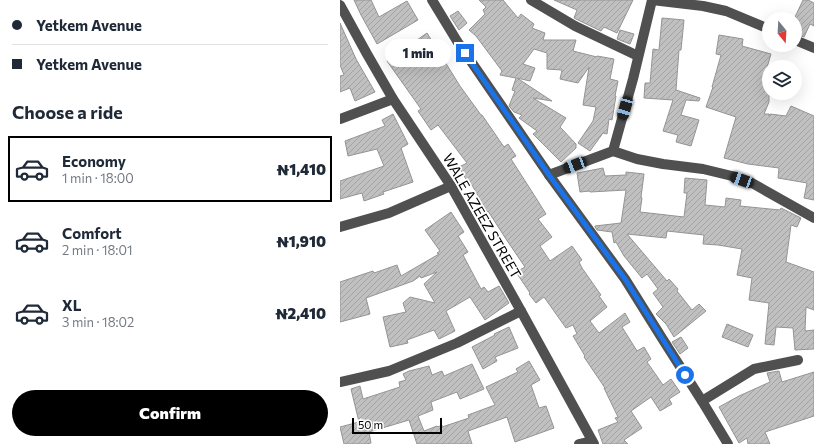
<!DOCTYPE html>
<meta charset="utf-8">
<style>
body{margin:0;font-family:Commissioner,sans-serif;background:#f2f2f3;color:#1f2937;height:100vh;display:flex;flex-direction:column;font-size:15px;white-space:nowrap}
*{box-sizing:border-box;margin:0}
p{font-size:13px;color:#747a83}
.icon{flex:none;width:22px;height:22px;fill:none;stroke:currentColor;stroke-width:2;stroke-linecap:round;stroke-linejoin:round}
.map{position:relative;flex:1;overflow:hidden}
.panel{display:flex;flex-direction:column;background:#fff;width:340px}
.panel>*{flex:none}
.guide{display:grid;align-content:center;height:88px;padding:0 12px;background:#fff}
.needle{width:26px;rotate:162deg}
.fabs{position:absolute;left:422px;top:12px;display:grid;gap:8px}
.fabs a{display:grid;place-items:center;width:40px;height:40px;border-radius:50%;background:#fff;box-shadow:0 4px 16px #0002;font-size:20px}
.scale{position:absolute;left:12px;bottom:10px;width:90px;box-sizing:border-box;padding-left:4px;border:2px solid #000;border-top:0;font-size:11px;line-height:14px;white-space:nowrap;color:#000;-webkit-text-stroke:3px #fff;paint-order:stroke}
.end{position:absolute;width:18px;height:18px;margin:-9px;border:5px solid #1a73e8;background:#fff;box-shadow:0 0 0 2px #fff}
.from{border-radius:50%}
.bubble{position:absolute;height:28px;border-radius:14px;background:#fff;box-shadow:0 4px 16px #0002;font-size:13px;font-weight:800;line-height:28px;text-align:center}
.car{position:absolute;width:12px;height:24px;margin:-12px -6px;border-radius:5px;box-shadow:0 0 3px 1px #0007;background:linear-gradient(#222 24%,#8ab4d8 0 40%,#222 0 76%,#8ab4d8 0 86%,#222 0)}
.guide b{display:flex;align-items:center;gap:14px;height:38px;font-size:15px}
.guide b+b{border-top:1px solid #e0e1e3}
.guide i{width:10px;height:10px;background:#1f2937}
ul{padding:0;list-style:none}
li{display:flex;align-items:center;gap:12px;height:66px;margin:0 8px 6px;padding:0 4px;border:2px solid transparent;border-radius:0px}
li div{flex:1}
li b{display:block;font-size:15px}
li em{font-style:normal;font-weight:800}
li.selected{border-color:#000}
li>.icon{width:36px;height:36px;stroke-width:1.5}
h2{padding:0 12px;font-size:18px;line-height:48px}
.primary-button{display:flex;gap:8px;margin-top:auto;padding:8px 12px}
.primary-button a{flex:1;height:46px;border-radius:24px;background:#000;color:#fff;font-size:16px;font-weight:800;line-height:46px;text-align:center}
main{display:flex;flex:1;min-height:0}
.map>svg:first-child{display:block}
</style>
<main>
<section class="panel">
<div class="guide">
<b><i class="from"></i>Yetkem Avenue</b>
<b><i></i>Yetkem Avenue</b>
</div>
<h2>Choose a ride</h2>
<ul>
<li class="selected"><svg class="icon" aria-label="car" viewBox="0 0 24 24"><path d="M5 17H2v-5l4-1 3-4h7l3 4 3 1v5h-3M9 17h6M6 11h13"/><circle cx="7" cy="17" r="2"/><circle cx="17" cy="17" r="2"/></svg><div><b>Economy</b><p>1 min · 18:00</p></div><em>₦1,410</em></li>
<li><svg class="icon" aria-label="car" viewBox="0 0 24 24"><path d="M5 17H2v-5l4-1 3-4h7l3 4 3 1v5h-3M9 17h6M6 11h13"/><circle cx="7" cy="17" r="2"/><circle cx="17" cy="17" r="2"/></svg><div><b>Comfort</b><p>2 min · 18:01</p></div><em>₦1,910</em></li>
<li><svg class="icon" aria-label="car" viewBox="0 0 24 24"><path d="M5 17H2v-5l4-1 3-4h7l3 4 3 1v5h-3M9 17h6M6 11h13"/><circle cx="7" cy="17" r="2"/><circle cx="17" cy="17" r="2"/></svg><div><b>XL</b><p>3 min · 18:02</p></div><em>₦2,410</em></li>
</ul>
<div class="primary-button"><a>Confirm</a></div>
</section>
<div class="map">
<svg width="474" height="444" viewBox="0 0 474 444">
<defs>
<pattern id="building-hatch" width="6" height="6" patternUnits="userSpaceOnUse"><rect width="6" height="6" fill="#c0c0c0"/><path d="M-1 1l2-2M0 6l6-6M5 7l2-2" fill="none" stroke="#a3a3a3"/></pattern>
</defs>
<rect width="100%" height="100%" fill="#fff"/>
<g fill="url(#building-hatch)" stroke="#949494">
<polygon points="14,0 31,0 39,17 67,1 78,20 37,44 21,15"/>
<polygon points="139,0 163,0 178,18 181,14 194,24 192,28 205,33 203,40 236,40 233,51 257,57 257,56 274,59 270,79 278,81 275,96 276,96 272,120 269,119 267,134 263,133 250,151 238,143 253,121 256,107 243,105 249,67 238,83 220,79 222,70 207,69 207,53 194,49 183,64 195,68 190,81 177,78 212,101 193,98 226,118 220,127 236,144 236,148 221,162 193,134 197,131 179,118 182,115 174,112 169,106 175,91 172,90 176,78 160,75 162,71 136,36 129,30 145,14 143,10 146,7"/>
<polygon points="214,0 293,0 277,33 264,27 261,31 238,20 234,18 237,10"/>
<polygon points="463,0 468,0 474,3 474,26 470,24 464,37 455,34 455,17"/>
<polygon points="118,11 127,23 119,30 110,16"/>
<polygon points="322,18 344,20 341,50 339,50 336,90 360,98 359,101 346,100 341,115 359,120 351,146 336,142 338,135 323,131 333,100 304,98 305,83 310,83 313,49 319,50"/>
<polygon points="0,23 16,59 35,92 15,101 10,88 0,92 0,76 4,75 0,65"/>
<polygon points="280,30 294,34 290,44 277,39"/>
<polygon points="87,33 120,86 141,115 142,115 164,147 168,144 176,156 171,159 196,198 206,214 198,219 212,237 200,246 210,261 232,246 242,260 239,262 242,268 261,295 259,296 267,307 250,321 259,333 285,313 290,322 282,327 297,351 304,347 311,359 307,362 323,385 331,379 340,392 329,399 332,404 320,411 311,397 291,411 302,428 284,440 288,444 263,444 258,430 278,422 275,418 278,417 264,388 265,388 244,357 245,356 233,336 237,334 233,325 226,328 204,297 196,303 189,294 190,293 176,272 185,267 166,239 148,211 147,212 132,185 130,186 119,167 127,163 98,125 91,130 78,111 81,109 47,61"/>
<polygon points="379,35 403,39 402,46 431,54 426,71 429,72 429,102 424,114 429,114 429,116 430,114 446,116 451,106 474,116 474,200 464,198 467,183 438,178 439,168 408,164 384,158 396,117 366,107 373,87 372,87 381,55 376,54"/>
<polygon points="53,114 68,144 61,148 73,182 43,192 44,194 24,201 22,193 0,199 0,181 44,166 37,149 8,156 5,141 45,126 42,120"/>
<polygon points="263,168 265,176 286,175 286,172 304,174 301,197 302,198 300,212 344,217 347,193 344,193 345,178 367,180 365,205 385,207 386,198 401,200 400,206 440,210 441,208 461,218 457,227 451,225 446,262 474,272 474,310 466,307 465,331 474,330 474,349 455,350 453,328 436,327 434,345 425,344 429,303 409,300 412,278 397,275 402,249 378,245 363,244 364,235 327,231 326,238 287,234 327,281 329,279 338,289 337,291 352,310 359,304 366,311 334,337 326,324 316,314 323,307 313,293 318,289 307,274 302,278 284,256 276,242 274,243 272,232 257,230 255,227 255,226 281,223 286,190 250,192 250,191 240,192 237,173"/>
<polygon points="111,212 124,232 118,236 128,252 123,255 141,289 144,287 148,292 159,286 169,303 145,320 130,297 106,311 115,331 99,339 94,330 67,340 68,343 50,347 43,317 66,312 63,303 70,297 95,303 84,284 97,272 81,278 80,276 73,281 26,298 30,314 0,322 0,282 33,271 34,273 57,265 61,276 99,254 97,253 100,251 85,230"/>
<polygon points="387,324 413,335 408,347 382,337"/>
<polygon points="169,327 178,348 155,357 157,361 143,369 132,347 155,335 154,334"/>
<polygon points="341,337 348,348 340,354 332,342"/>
<polygon points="189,361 200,380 191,385 199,408 206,406 214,428 175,442 167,417 128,431 132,444 77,444 69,420 29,432 31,443 26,444 4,444 0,427 19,422 11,389 20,386 23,399 60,387 59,382 66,380 63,374 69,371 89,366 92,375 102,371 104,376 132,364 144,389 120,399 117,392 91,402 93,410 78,416 84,431 97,426 98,427 102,425 102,427 129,418 128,415 155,405 146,387 178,372 176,369"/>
<polygon points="439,371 442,382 474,372 474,416 425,432 430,444 408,444 407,438 399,443 379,407 399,396 430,382 427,373"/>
</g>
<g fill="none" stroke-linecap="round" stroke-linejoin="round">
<g stroke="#505050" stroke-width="10">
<polyline points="92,0 117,41 209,175 285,279 320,335 362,401 388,444"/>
<polyline points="191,0 235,26 298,56"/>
<polyline points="312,0 363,6 386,11 429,29"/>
<polyline points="0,5 27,54 53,99 111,186 181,311 254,444"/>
<polyline points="455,40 474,48"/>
<polyline points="0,119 53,99"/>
<polyline points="273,151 297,159 323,164 363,169 392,176 412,183 474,218"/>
<polyline points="209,175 273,151 293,79 312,0"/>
<polyline points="0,227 49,213 111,186"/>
<polyline points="0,382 49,371 117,343 181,311"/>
<polyline points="362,401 414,369 458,360"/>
<polyline points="239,444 252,441"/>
</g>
</g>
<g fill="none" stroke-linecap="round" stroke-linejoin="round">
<polyline stroke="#1a73e8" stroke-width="5" points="125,53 209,175 285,279 345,375"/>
</g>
<g text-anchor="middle" stroke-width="3.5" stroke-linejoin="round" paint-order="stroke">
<g font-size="14" fill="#000" stroke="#fff">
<text transform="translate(142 216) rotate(60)" y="5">WALE AZEEZ STREET</text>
</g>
</g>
</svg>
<div class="fabs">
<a><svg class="needle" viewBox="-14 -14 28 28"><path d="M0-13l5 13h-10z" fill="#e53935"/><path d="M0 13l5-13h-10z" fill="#747a83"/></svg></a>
<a><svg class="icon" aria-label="layers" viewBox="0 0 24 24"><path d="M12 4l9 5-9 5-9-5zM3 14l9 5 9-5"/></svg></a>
</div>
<div class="scale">50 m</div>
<i class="end from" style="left:345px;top:375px"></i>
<i class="end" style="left:125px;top:53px"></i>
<div class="bubble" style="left:45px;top:39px;width:66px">1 min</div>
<i class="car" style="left:285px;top:108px;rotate:196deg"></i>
<i class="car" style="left:235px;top:165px;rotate:249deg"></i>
<i class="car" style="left:402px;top:180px;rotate:290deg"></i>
</div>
</main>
